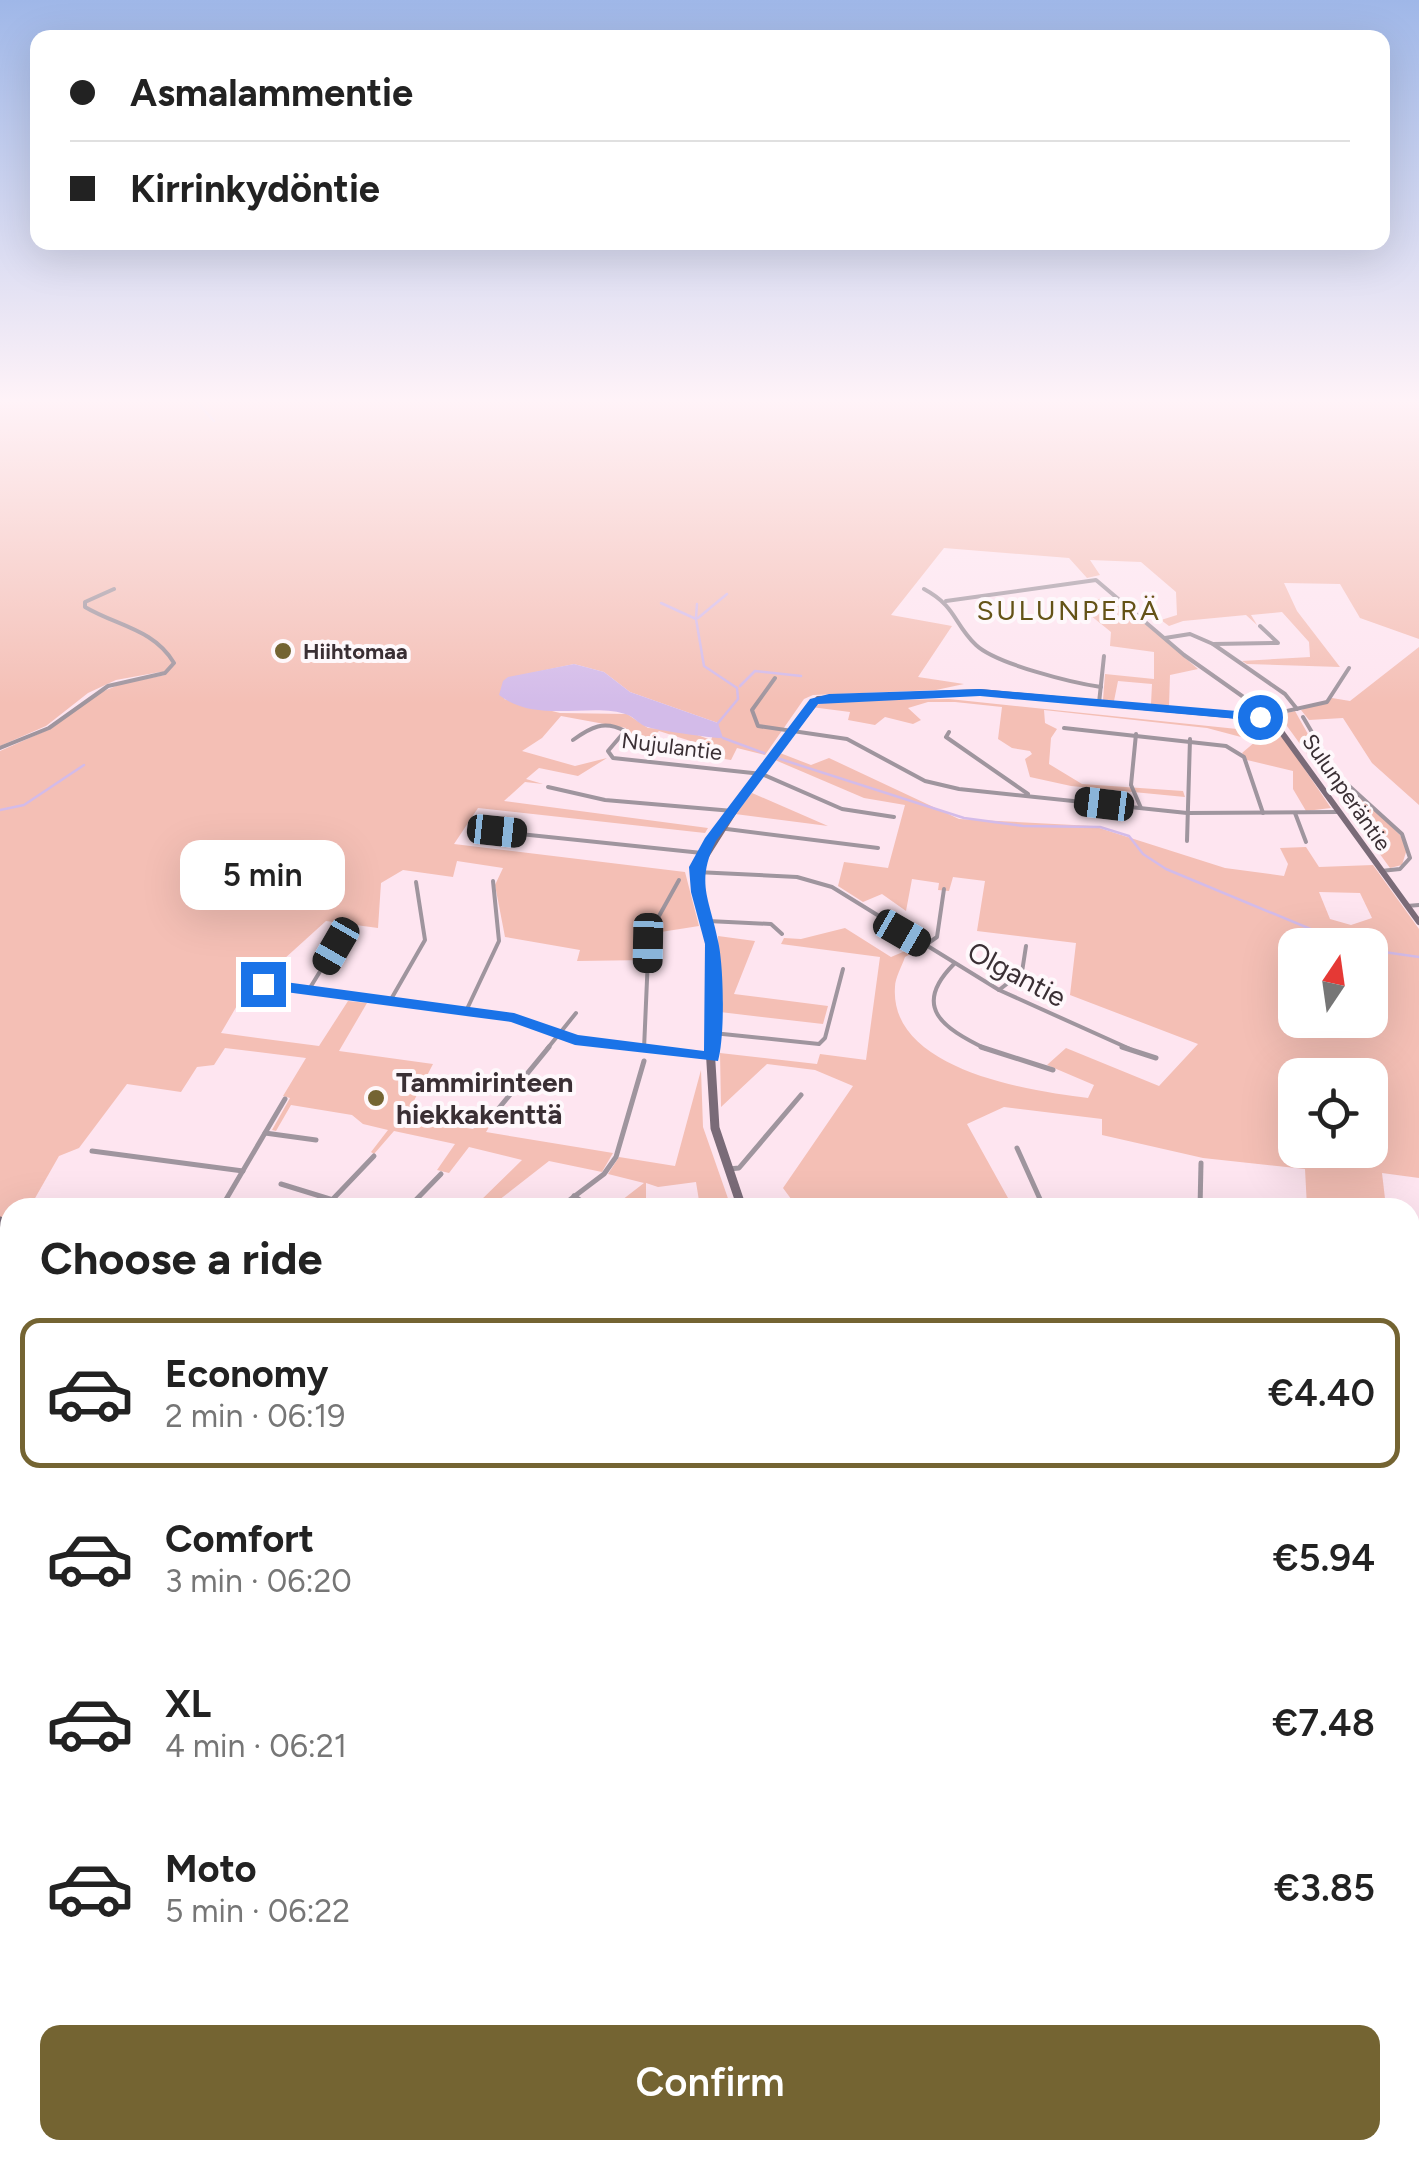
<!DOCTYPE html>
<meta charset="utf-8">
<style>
body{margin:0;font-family:Figtree,sans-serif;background:#f2f2f2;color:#222;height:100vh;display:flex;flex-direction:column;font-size:38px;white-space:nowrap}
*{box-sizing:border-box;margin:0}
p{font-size:32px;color:#767676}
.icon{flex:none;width:55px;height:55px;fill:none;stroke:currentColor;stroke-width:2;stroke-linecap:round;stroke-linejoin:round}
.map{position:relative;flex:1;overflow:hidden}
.drawer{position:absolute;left:0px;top:1198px;width:1420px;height:962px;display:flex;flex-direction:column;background:#fff;border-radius:30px 30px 0 0;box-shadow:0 10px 40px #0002}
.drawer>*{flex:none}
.top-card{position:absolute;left:30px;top:30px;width:1360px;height:220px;border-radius:20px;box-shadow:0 10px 40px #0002;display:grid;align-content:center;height:220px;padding:0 40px;background:#fff}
.needle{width:65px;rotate:13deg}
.tools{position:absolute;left:1278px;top:928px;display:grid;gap:20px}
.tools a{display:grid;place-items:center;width:110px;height:110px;border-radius:20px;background:#fff;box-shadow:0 10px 40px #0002;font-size:50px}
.end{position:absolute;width:45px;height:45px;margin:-22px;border:12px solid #1a73e8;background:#fff;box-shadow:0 0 0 5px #fff}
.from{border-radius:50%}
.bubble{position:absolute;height:70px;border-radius:20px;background:#fff;box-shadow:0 10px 40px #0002;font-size:32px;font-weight:600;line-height:70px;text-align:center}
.car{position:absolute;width:30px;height:60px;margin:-30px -15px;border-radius:12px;box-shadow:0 0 8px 2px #0007;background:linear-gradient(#222 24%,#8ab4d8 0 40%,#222 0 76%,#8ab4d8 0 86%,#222 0)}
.top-card b{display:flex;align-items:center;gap:35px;height:95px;font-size:38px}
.top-card b+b{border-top:2px solid #e0e0e0}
.top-card i{width:25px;height:25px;background:#222}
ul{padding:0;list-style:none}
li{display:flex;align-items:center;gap:30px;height:150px;margin:0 20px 15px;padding:0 20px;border:5px solid transparent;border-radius:20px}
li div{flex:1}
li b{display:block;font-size:38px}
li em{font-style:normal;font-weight:600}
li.active{border-color:#746432}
li>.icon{width:90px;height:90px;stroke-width:1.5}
h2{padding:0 40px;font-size:45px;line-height:120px}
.primary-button{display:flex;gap:20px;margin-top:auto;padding:20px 40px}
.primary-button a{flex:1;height:115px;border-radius:20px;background:#746432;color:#fff;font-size:40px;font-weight:600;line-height:115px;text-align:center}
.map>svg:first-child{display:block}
</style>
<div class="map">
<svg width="1419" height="2158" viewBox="0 0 1419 2158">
<rect width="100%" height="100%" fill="#fee5f0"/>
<g fill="#f4bfb5" fill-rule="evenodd">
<path d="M0 401H1419V639L1360 618 1340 584 1284 583 1297 611 1340 667 1247 664 1242 661 1310 657 1309 642 1282 612 1251 615 1257 625 1246 615 1183 621 1169 626 1161 620 1177 615 1176 592 1141 562 1090 560 1100 575 1087 578 1069 558 944 548 891 615 952 626 918 677 964 684 936 690 813 695 804 699 765 755 737 748 731 760 692 754 703 745 659 731 645 744 620 742 626 728 561 716 542 738 522 751 575 766 607 758 578 776 539 768 526 779 543 784 525 782 504 801 708 828 705 833 478 808 454 844 685 872 699 926 648 934 647 960 577 961 580 950 505 937 495 885 503 868 457 861 453 877 403 870 381 883 378 928 326 921 242 997 221 1033 319 1046 348 1001 367 1003 339 1051 433 1064 405 1118 473 1129 491 1111 497 1114 486 1132 613 1153 602 1172 549 1161 490 1207 477 1204 522 1160 469 1147 449 1173 437 1170 455 1144 394 1131 374 1154 371 1152 388 1130 363 1124 352 1115 291 1105 276 1131 272 1130 290 1098 283 1096 306 1058 225 1048 214 1065 197 1067 181 1092 127 1084 79 1148 59 1156 30 1207 10 1208V1230L0 1233V751L52 728 94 695 121 684 165 675 160 672 116 680 88 693 46 726 0 746ZM574 664 604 672 630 692 718 723 711 740 684 730 648 728 627 714 560 713 504 699 508 678Z"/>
<polygon points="1107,598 1118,600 1198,669 1170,675 1169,706 1151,704 1152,684 1118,681 1114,701 1103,700 1105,674 1154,679 1154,652 1110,646 1111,632 1074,602"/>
<polygon points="1419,647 1419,805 1372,763 1343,718 1309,720 1301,710 1332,698 1350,701"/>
<polygon points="949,699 1266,732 1266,722 1256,719 1272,721 1331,808 1306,811 1293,789 1293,771 1247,760 1242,753 1256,741 1207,728 1044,710 1045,723 1057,729 1051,738 1049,764 1082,784 1183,791 1185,797 1071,786 1030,777 1025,759 1032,754 1030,751 1012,748 998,739 1002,707 955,702 928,702 908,708 921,720 913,724 885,717 875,725 848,720 850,712 811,707 827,701"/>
<polygon points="1295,711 1323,761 1400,835 1407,849 1402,865 1390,868 1279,715"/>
<path d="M780 753 811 765 829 758 959 819 1093 826 1225 868 1284 876 1288 864 1280 848 1306 847 1319 867 1373 865 1419 929V1178L1382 1173 1386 1207H1307L1305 1169 1203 1158 1102 1135V1119L1004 1107 967 1124 1013 1207H797L783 1188 853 1086 815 1070 767 1064 721 1107 720 1053 817 1064 820 1054 866 1060 880 957 781 944 784 938 801 939 845 928 891 957 917 946 921 948 905 957C902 966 895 978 895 987 889 1070 1030 1091 1088 1098L1094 1085 1047 1065 1066 1048 1159 1086 1198 1044 1070 995 1076 943 977 931 985 881 953 877 949 891 938 890 939 883 912 879 906 911 882 894 863 902 838 886 844 862 888 868 905 805 864 798 775 760ZM1319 892 1360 893 1372 918 1351 925 1330 919ZM1295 945H1370V1020H1295ZM1295 1075H1370V1150H1295Z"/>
<polygon points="752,793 828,826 735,814"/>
<polygon points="718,936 755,941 734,994 828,1006 823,1024 720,1012"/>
<polygon points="701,1070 703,1127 731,1207 700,1207 696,1182 658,1187 646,1183 646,1207 613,1207 644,1183 608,1174 619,1157 675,1166"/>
<polygon points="0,1672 10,1673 10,2009 0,2014"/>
</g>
<g fill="#d3bbe9">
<path d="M574 664 604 672 630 692 718 723 723 738C717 739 655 730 647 727 640 725 635 718 628 715 594 701 537 725 499 695L503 681 508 677Z"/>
<polygon points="1410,1874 1419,1878 1419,2158 1201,2158 1204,2150 1410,2150"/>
</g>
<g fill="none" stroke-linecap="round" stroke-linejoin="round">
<g stroke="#d3bbe9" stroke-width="2.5">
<polyline points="196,401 214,421"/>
<polyline points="661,603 696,619 704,666 737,688 738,699 718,723"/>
<polyline points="696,618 697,604"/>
<polyline points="698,618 727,594"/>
<polyline points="740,686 755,671 801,676"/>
<polyline points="723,738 764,753"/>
<polyline points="777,758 964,818 1023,826 1100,827 1129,836 1143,854 1166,869 1349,945"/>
<polyline points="0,810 24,805 84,765"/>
<polyline points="1370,950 1419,957"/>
</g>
<g stroke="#9f959e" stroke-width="4">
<path d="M924 589C957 607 953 623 976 645 996 664 1073 683 1101 687"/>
<polyline points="946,601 1096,580 1184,655 1269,715 1327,702 1349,668"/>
<polyline points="1165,638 1190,634 1213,644 1278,643 1260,626"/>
<polyline points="1213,644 1285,694 1297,709"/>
<polyline points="775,678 752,710 758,726 847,739 925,781 959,789 1187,813 1338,812"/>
<polyline points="1099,703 1104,656"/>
<polyline points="1303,717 1337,775 1402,834 1410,858 1400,869 1381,871"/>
<polyline points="1064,728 1226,746 1244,757 1263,813"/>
<polyline points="949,732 946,737 1028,794"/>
<polyline points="1136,734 1131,785 1141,808"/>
<path d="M573 740C591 727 604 720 625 731L608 751 613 758 762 774 842 809 894 817"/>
<path d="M0 748 49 728 108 686 165 673 174 663C154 629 117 626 85 607V602L114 589"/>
<polyline points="548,787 605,800 733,811"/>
<polyline points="1295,813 1306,842"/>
<polyline points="719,828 878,848"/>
<polyline points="481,830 702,853"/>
<polyline points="1187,841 1190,739"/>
<polyline points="696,872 797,877 832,887 999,990 1130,1049"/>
<polyline points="1407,906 1419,905"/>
<polyline points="708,921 771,924 782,934"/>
<polyline points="924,946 937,937 944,889"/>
<path d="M954 964C911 1007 943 1028 986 1049"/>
<polyline points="263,984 514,1017 575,1040 648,1049"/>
<polyline points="999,990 1022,972 1026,946"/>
<polyline points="308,991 340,939"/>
<polyline points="390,1001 425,940 416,882"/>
<polyline points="467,1009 499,941 493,881"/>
<polyline points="713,1033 819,1044 825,1038 843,969"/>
<polyline points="547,1049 576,1013"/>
<polyline points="644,1049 649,934 679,880"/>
</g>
<g stroke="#9f959e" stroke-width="5">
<polyline points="628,1047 710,1057"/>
<polyline points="981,1047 1053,1070"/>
<polyline points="1122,1047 1156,1058"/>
<polyline points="499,1108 549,1047"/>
<polyline points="265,1133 316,1140"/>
<polyline points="1017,1148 1044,1208"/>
<polyline points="92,1151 243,1171"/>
<polyline points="729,1169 739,1168 801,1095"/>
<polyline points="281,1184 359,1208"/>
<polyline points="574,1196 592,1208"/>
<polyline points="332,1200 374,1156"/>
<polyline points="221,1208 285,1099"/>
<polyline points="408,1208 441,1174"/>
<polyline points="559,1208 604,1174 616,1157 644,1061"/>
<polyline points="1200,1208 1201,1163"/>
<polyline points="0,1274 10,1275"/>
<polyline points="1410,1303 1419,1298"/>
<polyline points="0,1345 10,1346"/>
<polyline points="1410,1365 1419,1372"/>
<polyline points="1410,1407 1419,1400"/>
</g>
<g stroke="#9f959e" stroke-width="8">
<polyline points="1410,1827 1419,1832"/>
<polyline points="1410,1848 1419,1859"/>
<polyline points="0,2044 10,2052"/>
<polyline points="68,2150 72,2158"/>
<polyline points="257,2150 259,2158"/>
<polyline points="619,2150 628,2158"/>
</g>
<polyline stroke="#7a6b78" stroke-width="6" points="710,1049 712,946 696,872 752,783 818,699 980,692 1250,717 1269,715 1419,922"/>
<g stroke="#7a6b78" stroke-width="9">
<polyline points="710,1047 715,1128 742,1208"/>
<polyline points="0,1221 8,1233"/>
<polyline points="0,1497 10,1498"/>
<polyline points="1410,1500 1419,1497"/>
</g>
<g stroke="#7a6b78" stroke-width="11">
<polyline points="0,1665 10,1666"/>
<polyline points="460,2150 465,2158"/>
<polyline points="1009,2150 1021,2158"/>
<polyline points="1054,2158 1059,2150"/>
</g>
<g stroke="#483647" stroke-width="15">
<polyline points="0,1586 10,1588"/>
<polyline points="0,1600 10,1602"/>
<polyline points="1410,1677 1419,1678"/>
<polyline points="1410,1690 1419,1691"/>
<polyline points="1410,1701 1419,1702"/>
</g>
<defs>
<g id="rail">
<polyline points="0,1629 10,1631"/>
<polyline points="1410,1726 1419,1727"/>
</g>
</defs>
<use href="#rail" stroke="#6c5e64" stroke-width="8"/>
<use href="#rail" stroke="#fef8fb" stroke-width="4" stroke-dasharray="11" stroke-linecap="butt"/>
</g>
<linearGradient id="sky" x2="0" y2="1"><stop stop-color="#9fb7e8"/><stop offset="0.57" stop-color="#fff3f8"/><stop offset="1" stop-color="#fff3f8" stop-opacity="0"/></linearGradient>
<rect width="1419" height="704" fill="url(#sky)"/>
<path fill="#1a73e8" d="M980 689 1260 713 1267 717 1260 721 980 696 818 704 716 841C695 883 710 899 718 941 724 966 725 1037 718 1061L575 1045 511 1022 263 989 255 984 263 979 514 1013 578 1035 704 1051 705 944 691 892 689 867 705 838 810 699 829 694Z"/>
<g fill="#746432" stroke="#fef8fb" stroke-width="4">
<circle cx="283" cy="651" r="10"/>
<circle cx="376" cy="1098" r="10"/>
</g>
<g text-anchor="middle" stroke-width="8" stroke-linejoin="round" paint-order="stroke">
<g font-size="22" font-weight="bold" fill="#3a2f34" stroke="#fef8fb" text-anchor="start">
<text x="303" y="659">Hiihtomaa</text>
</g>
<g font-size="22" fill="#3a2f34" stroke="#fef8fb">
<text transform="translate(672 746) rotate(7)" y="8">Nujulantie</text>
<text transform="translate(1347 792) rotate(55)" y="8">Sulunperäntie</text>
</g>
<g font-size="28" letter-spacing="2.5" fill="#645317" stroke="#fef8fb">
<text x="1069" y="620">SULUNPERÄ</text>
</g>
<g font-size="28" fill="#3a2f34" stroke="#fef8fb">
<text transform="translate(1017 974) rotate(28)" y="10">Olgantie</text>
</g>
<g font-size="28" font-weight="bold" fill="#3a2f34" stroke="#fef8fb" text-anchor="start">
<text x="396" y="1092">Tammirinteen<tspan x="396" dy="32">hiekkakenttä</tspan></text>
</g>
</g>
</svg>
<div class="tools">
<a><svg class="needle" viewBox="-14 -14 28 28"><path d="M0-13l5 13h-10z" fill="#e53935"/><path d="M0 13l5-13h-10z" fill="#767676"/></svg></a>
<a><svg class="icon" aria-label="locate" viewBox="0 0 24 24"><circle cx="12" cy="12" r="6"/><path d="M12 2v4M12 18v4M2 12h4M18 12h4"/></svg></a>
</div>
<i class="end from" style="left:1260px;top:717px"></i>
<i class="end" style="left:263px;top:984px"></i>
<div class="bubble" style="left:180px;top:840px;width:165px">5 min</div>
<i class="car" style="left:1104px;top:804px;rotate:277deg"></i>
<i class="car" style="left:497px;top:831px;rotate:96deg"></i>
<i class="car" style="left:902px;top:933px;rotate:120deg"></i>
<i class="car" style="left:648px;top:943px;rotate:181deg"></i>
<i class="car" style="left:336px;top:946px;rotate:210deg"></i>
<div class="top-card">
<b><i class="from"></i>Asmalammentie</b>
<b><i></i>Kirrinkydöntie</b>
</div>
<section class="drawer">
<h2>Choose a ride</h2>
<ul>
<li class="active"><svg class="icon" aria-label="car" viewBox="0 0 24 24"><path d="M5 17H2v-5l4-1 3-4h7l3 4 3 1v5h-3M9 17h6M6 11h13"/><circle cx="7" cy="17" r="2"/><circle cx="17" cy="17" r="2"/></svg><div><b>Economy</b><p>2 min · 06:19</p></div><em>€4.40</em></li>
<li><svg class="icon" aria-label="car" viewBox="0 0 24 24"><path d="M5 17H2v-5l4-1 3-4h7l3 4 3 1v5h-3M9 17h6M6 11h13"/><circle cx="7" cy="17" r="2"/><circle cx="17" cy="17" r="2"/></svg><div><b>Comfort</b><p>3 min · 06:20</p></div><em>€5.94</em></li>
<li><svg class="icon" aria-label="car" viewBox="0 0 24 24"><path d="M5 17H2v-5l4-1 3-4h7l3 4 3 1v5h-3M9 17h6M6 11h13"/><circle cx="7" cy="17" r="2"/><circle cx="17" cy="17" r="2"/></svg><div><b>XL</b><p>4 min · 06:21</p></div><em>€7.48</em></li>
<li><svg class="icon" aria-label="car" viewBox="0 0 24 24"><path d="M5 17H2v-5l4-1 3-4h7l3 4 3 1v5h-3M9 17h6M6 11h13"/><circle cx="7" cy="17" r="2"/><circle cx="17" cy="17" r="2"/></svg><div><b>Moto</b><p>5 min · 06:22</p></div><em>€3.85</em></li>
</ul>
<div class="primary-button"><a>Confirm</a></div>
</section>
</div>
